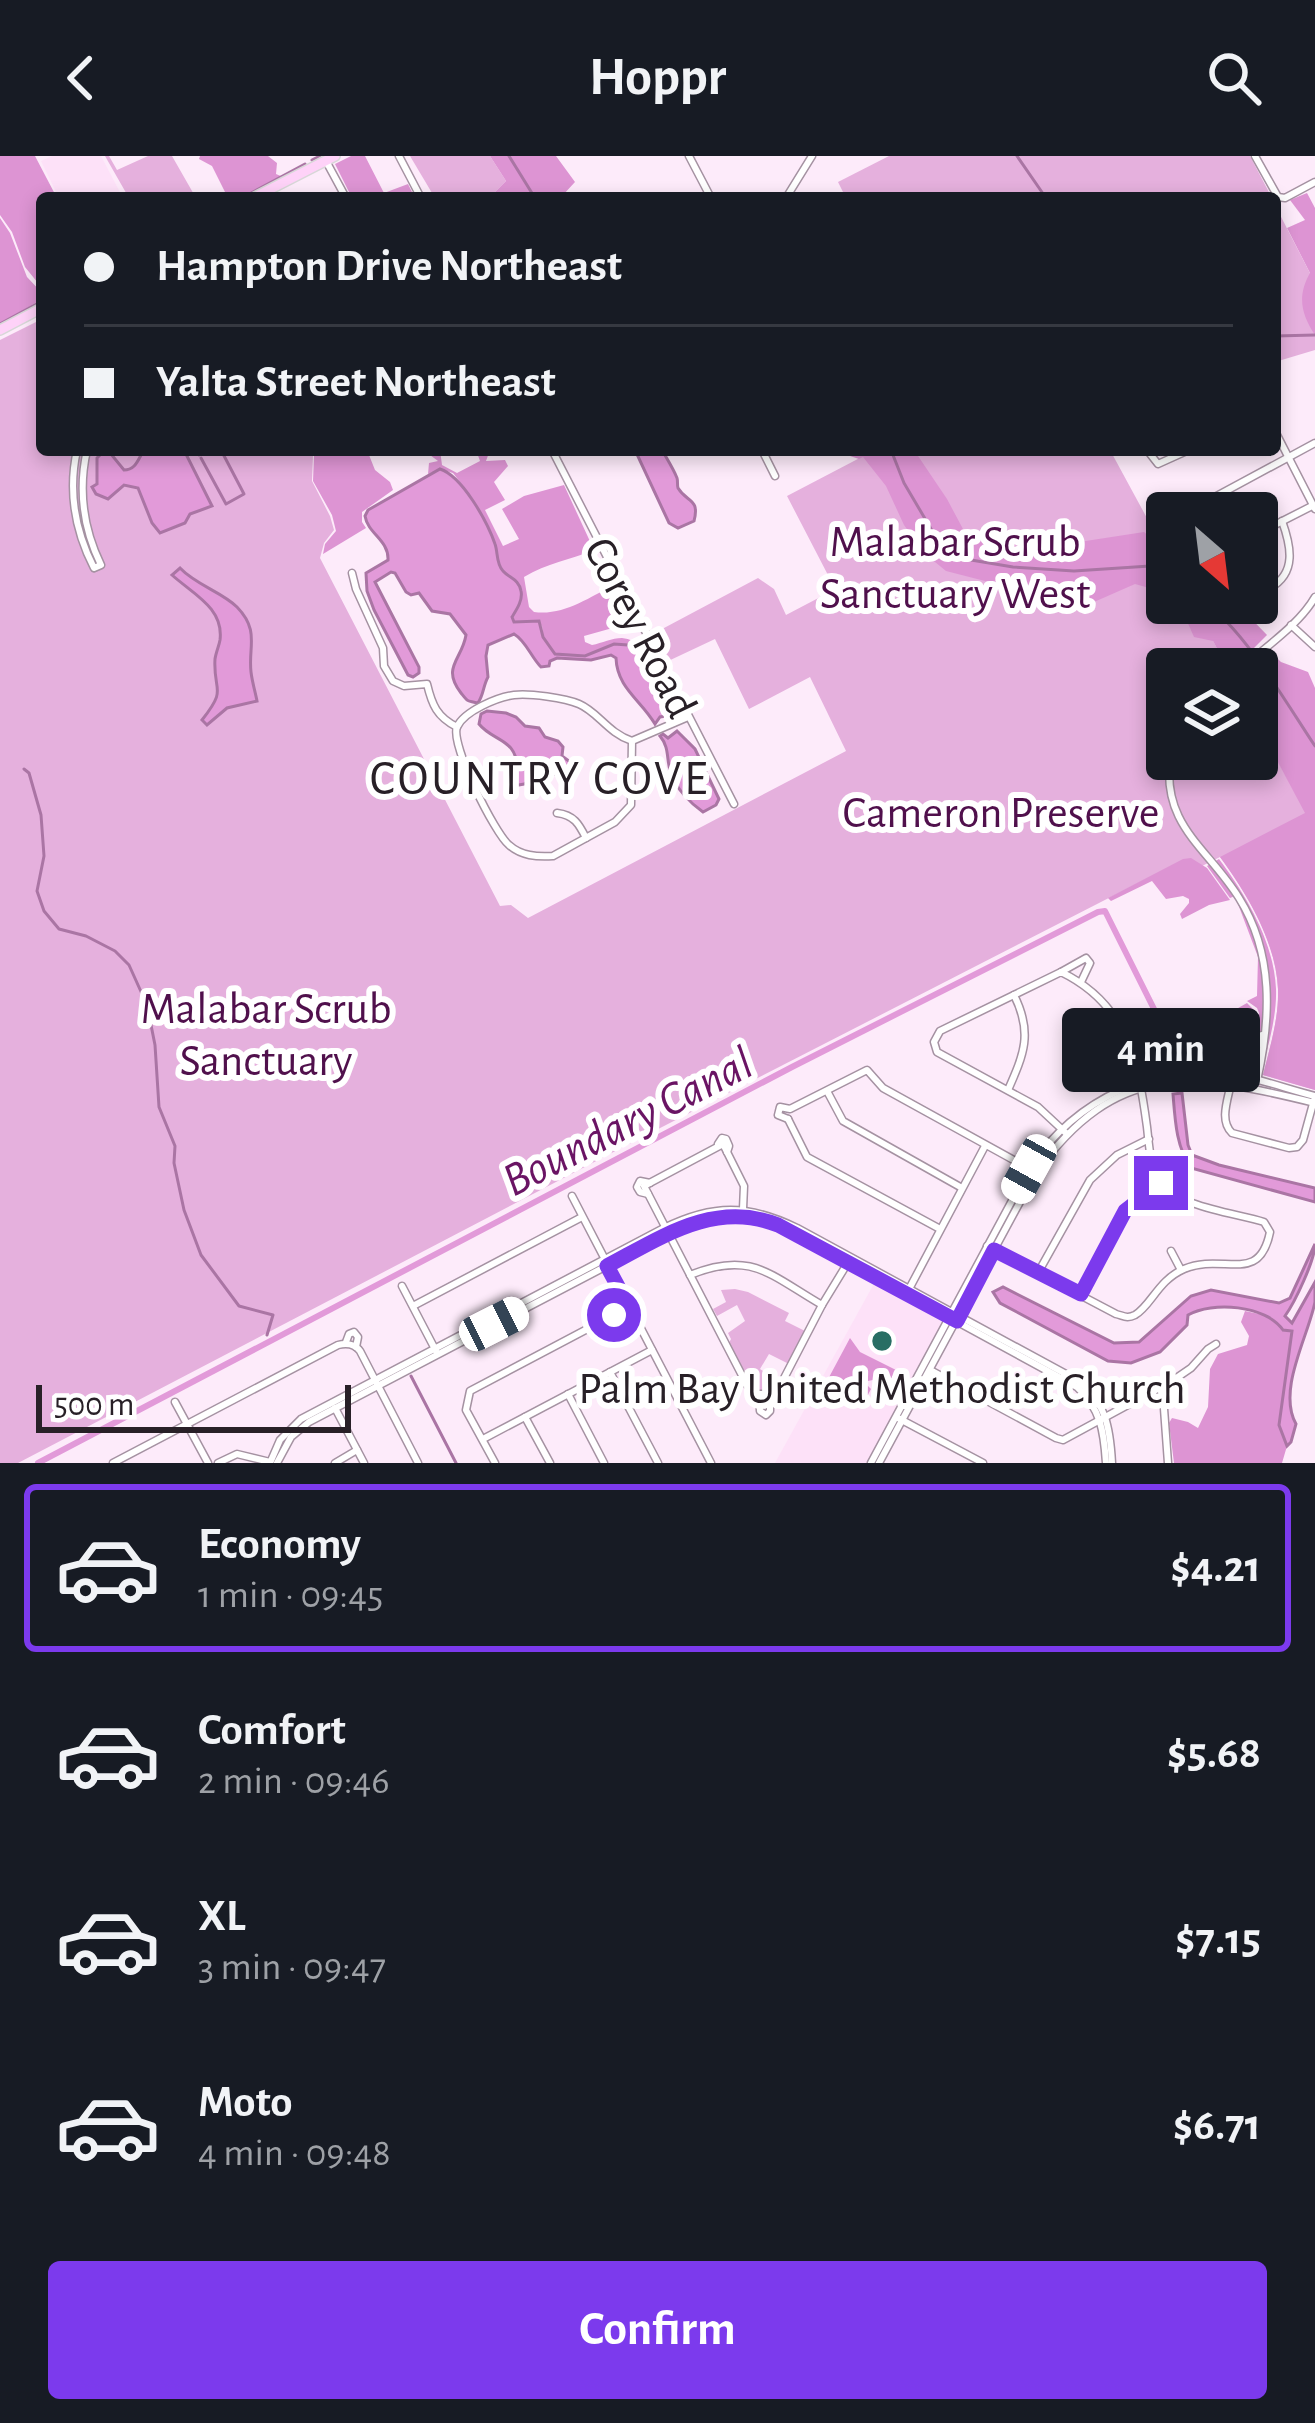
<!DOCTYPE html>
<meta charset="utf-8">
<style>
body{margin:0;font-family:"Alegreya Sans",sans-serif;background:#242831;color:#f1f3f6;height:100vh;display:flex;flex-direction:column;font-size:45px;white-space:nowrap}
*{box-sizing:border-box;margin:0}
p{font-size:39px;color:#9ea1a6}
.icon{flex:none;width:66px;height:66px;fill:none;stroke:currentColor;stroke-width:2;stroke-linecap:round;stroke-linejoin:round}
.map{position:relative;height:1307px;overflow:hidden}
.side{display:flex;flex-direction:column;background:#171b24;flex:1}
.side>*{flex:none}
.top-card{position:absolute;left:36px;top:36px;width:1245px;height:264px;border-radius:12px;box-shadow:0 6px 18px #0003;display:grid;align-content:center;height:264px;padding:0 48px;background:#171b24}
.needle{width:78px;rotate:152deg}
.tools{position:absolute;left:1146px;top:336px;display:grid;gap:24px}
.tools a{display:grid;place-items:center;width:132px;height:132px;border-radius:12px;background:#171b24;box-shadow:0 6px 18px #0003;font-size:60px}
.scale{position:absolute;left:36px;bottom:30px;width:315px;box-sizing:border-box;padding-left:12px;border:6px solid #282027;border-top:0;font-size:33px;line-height:42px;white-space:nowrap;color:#282027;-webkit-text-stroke:9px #fff;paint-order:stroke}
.end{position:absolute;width:54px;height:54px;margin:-27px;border:15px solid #7c3aed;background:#fff;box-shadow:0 0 0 6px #fff}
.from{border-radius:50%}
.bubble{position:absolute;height:84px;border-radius:12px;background:#171b24;box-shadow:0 6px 18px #0003;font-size:39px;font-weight:600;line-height:84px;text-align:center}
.car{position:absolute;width:36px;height:72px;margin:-36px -18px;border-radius:15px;box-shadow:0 0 9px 3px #0007;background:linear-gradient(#fff 24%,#345 0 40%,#fff 0 76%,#345 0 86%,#fff 0)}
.top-card b{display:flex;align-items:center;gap:42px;height:114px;font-size:45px}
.top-card b+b{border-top:3px solid #363941}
.top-card i{width:30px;height:30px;background:#f1f3f6}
ul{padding:21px 0 0;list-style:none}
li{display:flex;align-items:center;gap:36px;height:168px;margin:0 24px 18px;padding:0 24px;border:6px solid transparent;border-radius:12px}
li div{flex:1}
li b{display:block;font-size:45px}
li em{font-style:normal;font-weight:600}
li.selected{border-color:#7c3aed}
li>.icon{width:108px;height:108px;stroke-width:1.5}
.primary-button{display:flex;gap:24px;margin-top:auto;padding:24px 48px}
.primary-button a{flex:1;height:138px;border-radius:12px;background:#7c3aed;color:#fff;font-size:48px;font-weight:600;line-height:138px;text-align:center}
header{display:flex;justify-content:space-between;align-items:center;height:156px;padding:0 48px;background:#171b24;font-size:54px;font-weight:600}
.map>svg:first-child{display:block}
</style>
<header><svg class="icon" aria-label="back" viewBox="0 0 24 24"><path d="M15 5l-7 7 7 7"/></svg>Hoppr<svg class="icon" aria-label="search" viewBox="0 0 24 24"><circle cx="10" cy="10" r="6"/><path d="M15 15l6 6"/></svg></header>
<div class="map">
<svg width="1315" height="1307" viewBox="0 0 1315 1307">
<rect width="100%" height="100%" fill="#fdebfa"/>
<g fill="#fde1f8">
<polygon points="52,0 101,0 123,42 59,42 41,5"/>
<polygon points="876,1124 945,1162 868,1307 775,1307"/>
</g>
<g fill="#e5b0dd">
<polygon points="105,0 109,0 117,14 148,0 172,0 196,42 129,42"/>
<polygon points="410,0 490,0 506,25 489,42 435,42"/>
<polygon points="889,0 1250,0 1272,42 846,42 838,26"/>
<polygon points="1275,49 1315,127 1315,194 1275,206"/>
<path d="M42 163V294H321L313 299 312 325 330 360 334 374 324 387 320 402 500 750 511 749 528 762 846 595 810 521 749 553 715 483 664 507 649 480 758 422 774 433 786 459 826 438 823 429 828 426 829 421 787 340 875 294H1110L1167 399V447H1193L1228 513H1167V603H1257V567L1306 657 1315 934 1263 919C1270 891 1279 862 1278 833 1276 786 1248 738 1220 701L1190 716 1183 704 625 990 18 1307H0V184Z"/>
<polygon points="735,1133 748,1136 789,1157 785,1165 805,1175 801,1182 804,1184 791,1209 769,1198 760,1213 769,1219 777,1230 763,1237 752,1233 748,1226 750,1220 748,1215 741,1213 728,1189 731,1183 728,1177 745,1165 737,1149 717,1160 713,1153 726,1146 721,1134"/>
</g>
<g fill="#dd94d3">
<polygon points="0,0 35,0 57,42 42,42 42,132 25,111 12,76 0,59"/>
<polygon points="200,0 268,0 277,7 276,18 283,21 243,42 222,42 225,36 212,10 199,3"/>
<polygon points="351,0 365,0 384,37 408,28 415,42 352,42 335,8"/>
<polygon points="490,0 556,0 575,26 563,39 565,42 489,42 506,25"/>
<path d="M1307 37 1315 52V179C1301 158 1297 140 1310 117L1287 72 1305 64 1290 44Z"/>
<polygon points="0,62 10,77 27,121 42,137 42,143 0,168"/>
<polygon points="325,294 367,294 375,314 390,326 393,334 362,356 362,366 366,372 323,398 325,388 336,375 332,359 313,325 314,300"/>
<path d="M430 294H440L442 309 457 317 480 305 476 294H490L486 305 505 304 508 310 494 326 505 344 485 354 503 390 519 383 502 353 524 340 564 329 594 394C570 404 547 407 524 421L529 451 534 456C563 460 588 442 614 429L634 466 584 480 585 486 592 489C602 487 612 482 622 482 653 484 669 535 682 560L675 564 640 498 628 489 604 492 585 500 555 498 543 481 542 470 532 465 514 467 511 461 522 442 521 434 499 409 492 381 460 326 453 317 440 313 428 318 429 307 438 305 430 299Z"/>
<polygon points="838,294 914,294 947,343 963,373 1015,396 1144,376 1167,396 1167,437 1135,428 1094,446 1055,443 946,415 924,397 904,369 886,330 863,301 859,303 838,296"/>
<polygon points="1179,447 1236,447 1267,479 1233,513 1228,513 1213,485 1194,481"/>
<path d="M1275 500 1281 506 1308 516 1315 532V934L1263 919C1270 891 1279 862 1278 833 1276 786 1247 738 1220 701L1305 657 1257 567V513H1252L1261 505Z"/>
<polygon points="1191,702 1207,712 1230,744 1209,749 1182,763 1180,758 1189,747 1189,743 1183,740 1166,743 1152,725 1111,745 1108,742 1183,703"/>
<path d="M1219 703C1246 739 1274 786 1276 833 1277 861 1268 890 1261 917L1241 910 1250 905 1249 894 1253 896 1259 857 1257 852 1247 845 1257 840 1258 801 1235 740 1230 742 1207 710Z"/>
<polygon points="1247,847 1257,857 1252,894 1245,890 1237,893 1249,897 1248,904 1231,914 1189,909 1182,889 1184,887 1198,895 1203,890 1208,869"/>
<polygon points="1245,1155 1273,1161 1283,1174 1292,1175 1279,1268 1287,1290 1282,1307 1174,1307 1169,1267 1172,1262 1188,1266 1198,1272 1208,1251 1210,1213 1218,1198 1247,1189 1249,1180 1241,1166"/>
<polygon points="850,1182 860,1196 908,1220 903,1230 897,1228 885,1231 873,1224 857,1227 858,1230 867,1229 871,1233 863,1248 827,1225"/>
</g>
<g fill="#e29ad9" stroke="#aa75a4" stroke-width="3">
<path d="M144 294H179L186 298 212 350 190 358 185 367 160 377 152 367 138 332 124 329 108 343 96 338 92 331 97 328V302L103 296 111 298 124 314C136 314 138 303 144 294Z"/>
<path d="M635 294H662C667 303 673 312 677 322 678 325 677 329 678 332 687 347 700 342 694 365L678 372 669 367Z"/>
<path d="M440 313C462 320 487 365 495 388 498 396 496 408 503 415 509 422 519 423 521 435 523 444 517 453 512 461L514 466 539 465 543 481 555 498 585 500 614 488 628 489 640 498 672 559 660 561 655 568C641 544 617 532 616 502L611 499 591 504 557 502 550 505 549 510 541 511C531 501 526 485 514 478L488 489 486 500 488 521C483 530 484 538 478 547 466 544 469 547 461 537 441 511 462 504 466 479L450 458 432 455 419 437 411 439 406 436 395 417 391 416 375 426 419 511V517L413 521 408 519 374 454 367 435 366 417 388 404C389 384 368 378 365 360L368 354Z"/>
<path d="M180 412C196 429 222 436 237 451 260 475 248 490 251 516 252 525 255 535 257 545L227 552 207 569 202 564C228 531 213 537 215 503 216 496 219 490 220 484 224 452 193 438 172 419Z"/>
<path d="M487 555 506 557 516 561 525 570 539 572 545 581 558 585 563 591 562 600 573 608V613L567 620 542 617 524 628 508 631 509 621 517 616C519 582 493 586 479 568L481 558Z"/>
<path d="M677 575 695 593 719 643 716 649 703 656C690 647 676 632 671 618 666 604 670 592 660 580L663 578 668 582Z"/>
<path d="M1182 937 1188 989 1192 999 1219 1009 1315 1032V1046L1191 1012C1176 991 1175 963 1173 938Z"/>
<path d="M1315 1088C1315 1104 1295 1146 1285 1160L1292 1167 1315 1126C1315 1133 1315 1140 1315 1146 1308 1181 1277 1234 1296 1268L1291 1286 1287 1290 1279 1269 1292 1175 1283 1174C1266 1149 1212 1145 1188 1159L1187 1169 1160 1196 1131 1207 1108 1205 1000 1147 993 1136 1003 1131 1114 1187 1139 1186 1191 1140 1211 1134 1279 1147 1290 1142Z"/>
</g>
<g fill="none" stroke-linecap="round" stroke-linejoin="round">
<g stroke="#aa75a4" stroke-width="3">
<polyline points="509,0 535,42"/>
<polyline points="1017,0 1046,42"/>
<polyline points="312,4 320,0"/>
<polyline points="242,42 305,8"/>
<polyline points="0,168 42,145"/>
<polyline points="1275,180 1315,179"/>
<polyline points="196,294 199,299"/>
<polyline points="891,294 904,327 947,400 1013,411 1074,415 1150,410 1167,421"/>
<polyline points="190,295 192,294"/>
<polyline points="201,302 226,348 244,338 221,294"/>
<path d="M1205 447C1244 473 1288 550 1315 590"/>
<polyline points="24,613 29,617 41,659 44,700 37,735 44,755 59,773 86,780 115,795 129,809 147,849 155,889 159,951 175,990 174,1007 184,1054 201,1099 239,1150 273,1159 267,1179"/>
<polyline points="411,1220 456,1307"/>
</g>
<polyline stroke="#e29ad9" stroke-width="6" points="38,1307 792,911 1098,756 1105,755 1170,885 1173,904"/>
<defs>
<g id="minor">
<polyline points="399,0 421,42"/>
<polyline points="689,0 711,42"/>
<polyline points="1255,0 1278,41 1285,42 1315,26"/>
<polyline points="326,5 346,42"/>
<polyline points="786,42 812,0"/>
<polyline points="1275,275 1315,353"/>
<path d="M77 294C68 335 75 375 94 412L101 409C83 372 78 334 87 294"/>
<polyline points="552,294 734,648"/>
<polyline points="762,294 775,320"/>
<polyline points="1147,294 1158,308 1189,294"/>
<polyline points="1210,357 1208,348 1213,342 1315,287"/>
<polyline points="1257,378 1312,350"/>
<path d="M352 417 356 433 383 492 384 510 393 525 404 530 427 528C432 549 437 561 457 571"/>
<path d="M1270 432C1297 417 1291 390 1282 365"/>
<polyline points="1291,469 1315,491"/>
<path d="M1241 513C1265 491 1299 469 1315 441"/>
<path d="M632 585 631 649 615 666 553 700C537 701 521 700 509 689 495 678 450 588 457 571 464 555 498 541 514 539 529 537 565 542 579 548 598 556 608 577 632 585L688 561"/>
<path d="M1170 603C1162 670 1208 692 1239 742 1274 798 1271 862 1257 925"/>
<path d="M557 657C574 659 579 668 586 682"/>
<polyline points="1061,816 1086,802 1090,807 1081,826"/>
<polyline points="1115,861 1102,868 1100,872 1102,876 1108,877 1116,868"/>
<path d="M1231 927C1228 943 1219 965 1232 977L1289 992 1297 991 1303 984 1314 944"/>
<polyline points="1250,931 1247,921 1262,879"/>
<path d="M1008 934C1024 898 1033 877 1014 839"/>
<polyline points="827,935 843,965 962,1032"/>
<polyline points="788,963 778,959 780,951 790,953 867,914 883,932 1028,1012"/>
<polyline points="788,963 807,1001 940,1073"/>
<polyline points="718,988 722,982 726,983 729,990 727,996"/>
<polyline points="648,1038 640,1036 637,1031 640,1025 650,1027"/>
<polyline points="572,1040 711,1307"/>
<polyline points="743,1053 744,1030 723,988 644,1030 747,1229 756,1238 770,1238"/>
<path d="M987 1090 1116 1158C1124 1160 1127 1163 1135 1159 1151 1150 1158 1124 1184 1113 1223 1096 1259 1130 1270 1076L1264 1066C1235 1057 1178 1051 1160 1026 1150 1012 1149 988 1147 971 1138 904 1127 848 1061 816L940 875 934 886 937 896 1038 951 1067 978"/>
<polyline points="1171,1095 1181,1114"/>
<polyline points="1039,1115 1090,1024 1117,999 1149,983"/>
<path d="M690 1119C751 1094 770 1119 822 1149"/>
<polyline points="402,1130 436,1195"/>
<polyline points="908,1135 985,990"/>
<polyline points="1081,1138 1125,1055 1161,1027"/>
<polyline points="413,1150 582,1061"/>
<polyline points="346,1186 349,1178 354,1176 358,1181 356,1191"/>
<polyline points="930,1214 1056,1282 1063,1284 1172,1225 1191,1212 1208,1193 1216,1188"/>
<polyline points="610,1216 658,1307"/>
<polyline points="1160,1234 1163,1239 1168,1307"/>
<polyline points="568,1238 604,1307"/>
<polyline points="770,1238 780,1230 822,1149 847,1108"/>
<polyline points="759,1239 760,1255 766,1259 770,1255 770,1238"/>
<polyline points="175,1246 208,1307"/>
<polyline points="335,1252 364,1307"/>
<polyline points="525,1261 550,1307"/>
<polyline points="898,1262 983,1307"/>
<polyline points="483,1283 652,1194"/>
<path d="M113 1307 338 1189C346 1187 355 1188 360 1195L418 1307"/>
<polyline points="218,1307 237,1298 270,1306"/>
<path d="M270 1307 280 1284 301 1263 664 1072C713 1048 748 1048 797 1072L1075 1223C1106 1245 1110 1271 1112 1307"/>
<path d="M277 1307 291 1281 309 1266 681 1071C717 1057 750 1057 785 1072L1077 1231C1101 1253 1104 1276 1106 1307"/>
<polyline points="335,1307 357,1294"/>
<polyline points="495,1307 466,1254 470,1235 629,1151"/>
<path d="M871 1307 1029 1013C1077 941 1156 905 1242 920 1266 925 1291 934 1315 940"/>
<path d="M879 1307 1035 1018C1117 903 1193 917 1315 947"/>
</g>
<g id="major">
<polyline points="253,42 335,0"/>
<polyline points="0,174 42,152"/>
</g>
</defs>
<use href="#minor" stroke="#a592a2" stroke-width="9"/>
<use href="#major" stroke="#d8d7d8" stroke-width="12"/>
<use href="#minor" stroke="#fff" stroke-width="6"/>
<use href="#major" stroke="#fed2f8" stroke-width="9"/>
</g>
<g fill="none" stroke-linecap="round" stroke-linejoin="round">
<path stroke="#7c3aed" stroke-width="15" d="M614 1159 629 1151 607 1110C662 1081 715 1044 778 1069L957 1165 994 1094 1081 1138 1125 1055 1161 1027"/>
</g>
<circle fill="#286e64" stroke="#fff" stroke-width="4.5" cx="882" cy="1185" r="12"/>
<g text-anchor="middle" stroke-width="12" stroke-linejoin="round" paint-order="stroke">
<g font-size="45" fill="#50104c" stroke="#fff">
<text x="955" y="400">Malabar Scrub<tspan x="955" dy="52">Sanctuary West</tspan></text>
<text x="1001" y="671">Cameron Preserve</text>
<text x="266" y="867">Malabar Scrub<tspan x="266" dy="52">Sanctuary</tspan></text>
</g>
<g font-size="45" fill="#282027" stroke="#fff">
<text transform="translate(642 471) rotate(63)" y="16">Corey Road</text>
</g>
<g font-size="45" fill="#282027" stroke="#fff">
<text x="882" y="1247">Palm Bay United Methodist Church</text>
</g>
<g font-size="48" letter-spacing="3" fill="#282027" stroke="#fff">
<text x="540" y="638">COUNTRY COVE</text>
</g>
<g font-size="48" font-style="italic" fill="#6a1464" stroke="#fff">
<text transform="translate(627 964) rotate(-27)" y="17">Boundary Canal</text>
</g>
</g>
</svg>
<div class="tools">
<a><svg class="needle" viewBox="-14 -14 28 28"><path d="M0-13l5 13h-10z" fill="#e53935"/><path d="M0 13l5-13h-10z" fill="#9ea1a6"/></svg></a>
<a><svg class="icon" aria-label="layers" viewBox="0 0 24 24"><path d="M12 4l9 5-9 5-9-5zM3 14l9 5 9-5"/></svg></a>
</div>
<div class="scale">500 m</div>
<i class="end from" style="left:614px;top:1159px"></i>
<i class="end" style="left:1161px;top:1027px"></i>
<div class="bubble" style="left:1062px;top:852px;width:198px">4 min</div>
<i class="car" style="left:1029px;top:1013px;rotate:209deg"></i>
<i class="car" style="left:494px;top:1168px;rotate:63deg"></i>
<div class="top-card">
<b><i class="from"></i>Hampton Drive Northeast</b>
<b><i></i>Yalta Street Northeast</b>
</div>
</div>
<section class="side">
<ul>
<li class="selected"><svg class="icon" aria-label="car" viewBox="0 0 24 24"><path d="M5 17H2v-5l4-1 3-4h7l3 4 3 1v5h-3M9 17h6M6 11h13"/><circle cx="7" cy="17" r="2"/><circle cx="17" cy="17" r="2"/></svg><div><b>Economy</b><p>1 min · 09:45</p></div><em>$4.21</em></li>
<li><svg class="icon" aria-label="car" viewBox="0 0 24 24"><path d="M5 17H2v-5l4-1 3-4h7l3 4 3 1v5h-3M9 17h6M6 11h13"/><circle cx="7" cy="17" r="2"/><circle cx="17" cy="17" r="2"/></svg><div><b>Comfort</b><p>2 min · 09:46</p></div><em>$5.68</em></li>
<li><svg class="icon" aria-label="car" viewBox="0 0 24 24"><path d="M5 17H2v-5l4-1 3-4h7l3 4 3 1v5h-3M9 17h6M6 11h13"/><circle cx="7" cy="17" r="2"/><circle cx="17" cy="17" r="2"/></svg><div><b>XL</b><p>3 min · 09:47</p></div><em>$7.15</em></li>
<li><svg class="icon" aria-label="car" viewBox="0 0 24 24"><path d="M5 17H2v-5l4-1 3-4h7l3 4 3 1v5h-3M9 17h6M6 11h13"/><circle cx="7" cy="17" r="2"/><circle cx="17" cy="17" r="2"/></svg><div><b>Moto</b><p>4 min · 09:48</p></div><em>$6.71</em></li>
</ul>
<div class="primary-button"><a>Confirm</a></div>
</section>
